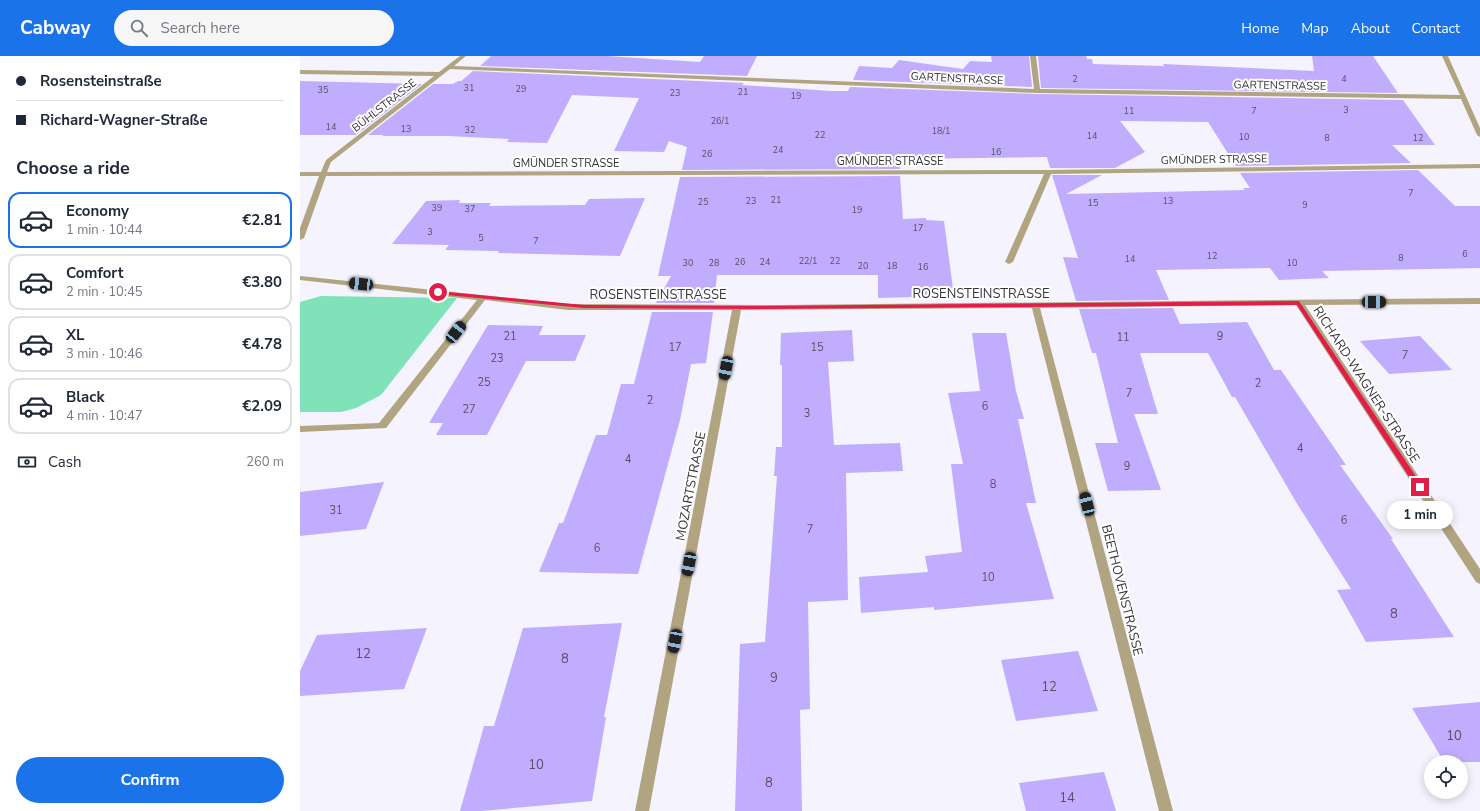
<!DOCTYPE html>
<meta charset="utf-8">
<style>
body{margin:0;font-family:"Nunito Sans",sans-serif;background:#f6f6f7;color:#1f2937;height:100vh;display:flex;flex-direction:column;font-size:15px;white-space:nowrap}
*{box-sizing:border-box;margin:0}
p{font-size:13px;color:#747a83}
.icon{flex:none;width:22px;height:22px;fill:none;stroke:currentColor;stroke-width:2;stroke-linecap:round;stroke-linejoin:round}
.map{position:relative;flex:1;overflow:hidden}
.side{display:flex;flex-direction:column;background:#fff;width:300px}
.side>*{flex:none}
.guide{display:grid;align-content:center;height:88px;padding:0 16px;background:#fff}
.fabs{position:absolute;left:1124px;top:699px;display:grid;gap:8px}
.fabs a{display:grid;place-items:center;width:44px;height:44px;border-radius:50%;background:#fff;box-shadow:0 2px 10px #0003;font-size:20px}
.end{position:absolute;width:18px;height:18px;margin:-9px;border:5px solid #e11d48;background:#fff;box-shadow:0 0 0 2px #fff}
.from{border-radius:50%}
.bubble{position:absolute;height:28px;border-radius:14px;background:#fff;box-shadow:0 2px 10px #0003;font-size:13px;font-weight:700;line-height:28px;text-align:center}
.car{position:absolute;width:12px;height:24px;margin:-12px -6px;border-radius:5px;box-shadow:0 0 3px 1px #0007;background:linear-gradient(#222 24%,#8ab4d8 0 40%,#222 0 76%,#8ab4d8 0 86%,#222 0)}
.guide b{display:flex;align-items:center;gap:14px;height:38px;font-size:15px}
.guide b+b{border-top:1px solid #e0e1e3}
.guide i{width:10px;height:10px;background:#1f2937}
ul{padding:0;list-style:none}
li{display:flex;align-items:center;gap:12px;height:56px;margin:0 8px 6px;padding:0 8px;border:2px solid #e0e1e3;border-radius:12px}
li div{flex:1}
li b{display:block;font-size:15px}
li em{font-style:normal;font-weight:700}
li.on{border-color:#1a73e8}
li>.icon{width:36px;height:36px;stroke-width:1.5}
h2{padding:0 16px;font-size:18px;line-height:48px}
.pay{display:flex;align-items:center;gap:10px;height:44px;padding:0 16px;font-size:15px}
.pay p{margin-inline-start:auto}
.action{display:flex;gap:8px;margin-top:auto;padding:8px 16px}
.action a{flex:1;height:46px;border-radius:24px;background:#1a73e8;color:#fff;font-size:16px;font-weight:700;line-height:46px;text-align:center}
header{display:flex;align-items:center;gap:24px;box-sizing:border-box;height:56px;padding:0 20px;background:#1a73e8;color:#fff}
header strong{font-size:19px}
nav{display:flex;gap:22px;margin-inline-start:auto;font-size:14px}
.search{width:280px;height:36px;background:#f6f6f7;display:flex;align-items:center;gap:10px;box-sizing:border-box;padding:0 14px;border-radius:22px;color:#747a83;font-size:15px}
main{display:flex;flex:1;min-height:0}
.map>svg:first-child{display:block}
</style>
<header>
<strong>Cabway</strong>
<div class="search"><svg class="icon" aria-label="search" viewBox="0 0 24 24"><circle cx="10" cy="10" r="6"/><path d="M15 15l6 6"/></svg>Search here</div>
<nav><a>Home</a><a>Map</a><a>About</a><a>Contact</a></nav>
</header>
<main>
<section class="side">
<div class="guide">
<b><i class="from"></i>Rosensteinstraße</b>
<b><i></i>Richard-Wagner-Straße</b>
</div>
<h2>Choose a ride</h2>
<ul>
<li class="on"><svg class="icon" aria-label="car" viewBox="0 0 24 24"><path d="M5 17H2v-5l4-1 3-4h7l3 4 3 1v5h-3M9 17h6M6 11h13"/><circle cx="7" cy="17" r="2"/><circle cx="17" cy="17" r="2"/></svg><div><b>Economy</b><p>1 min · 10:44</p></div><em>€2.81</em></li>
<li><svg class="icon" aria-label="car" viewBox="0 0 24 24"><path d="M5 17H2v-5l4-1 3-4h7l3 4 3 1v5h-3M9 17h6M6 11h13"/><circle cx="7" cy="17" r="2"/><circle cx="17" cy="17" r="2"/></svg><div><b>Comfort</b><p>2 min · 10:45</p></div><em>€3.80</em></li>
<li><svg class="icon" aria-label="car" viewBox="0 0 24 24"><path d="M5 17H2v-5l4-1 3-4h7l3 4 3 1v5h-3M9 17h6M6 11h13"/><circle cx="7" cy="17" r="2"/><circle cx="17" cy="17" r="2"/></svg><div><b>XL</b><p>3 min · 10:46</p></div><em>€4.78</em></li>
<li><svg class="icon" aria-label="car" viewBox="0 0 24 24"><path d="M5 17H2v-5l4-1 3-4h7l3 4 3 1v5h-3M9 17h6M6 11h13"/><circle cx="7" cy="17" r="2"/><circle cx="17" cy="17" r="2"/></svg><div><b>Black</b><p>4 min · 10:47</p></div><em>€2.09</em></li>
</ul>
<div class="pay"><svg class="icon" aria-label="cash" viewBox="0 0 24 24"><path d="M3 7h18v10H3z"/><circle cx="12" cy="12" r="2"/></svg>Cash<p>260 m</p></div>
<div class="action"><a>Confirm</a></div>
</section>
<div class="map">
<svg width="1180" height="755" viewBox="0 0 1180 755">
<rect width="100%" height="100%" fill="#f5f3fd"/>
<polygon fill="#80e2b8" points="21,240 157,242 81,339 56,352 41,356 0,356 0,246"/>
<g fill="#c0adfd">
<polygon points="191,0 307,0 400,6 404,0 457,0 447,20 180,10"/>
<polygon points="691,0 729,0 732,31 553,24 559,10 592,12 599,4 663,13 670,5 692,6"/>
<polygon points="738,0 786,0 787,3 792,3 793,8 864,10 863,8 1014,15 1012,0 1073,0 1098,37 741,32"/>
<polygon points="173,15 444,27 442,29 531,35 548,35 550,31 737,38 1103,44 1135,89 1092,89 1111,107 936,110 908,66 820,65 845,96 815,112 750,112 747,101 599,103 600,113 382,114 387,91 369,85 364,96 314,95 339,42 272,39 247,87 207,86 209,83 148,80 82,80 84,79 68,79 133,28 153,28 158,25 161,25"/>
<polygon points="0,25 122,28 56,79 0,79"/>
<polygon points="1118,114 1155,150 1180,150 1180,212 1022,215 1029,222 979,224 970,212 856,214 869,244 776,245 763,201 778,202 752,119 802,119 766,138 945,134 943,132 950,132 940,117"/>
<polygon points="600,120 603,163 626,162 626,164 644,165 654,240 578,242 578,219 417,219 414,247 356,247 371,220 358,220 380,121"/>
<polygon points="345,142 320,200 198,197 199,195 145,194 149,189 92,188 126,145 160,144 159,147 191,147 189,150 285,149 289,143"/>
<polygon points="873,252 880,268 947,266 974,314 981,314 1046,409 1040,409 1093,483 1091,483 1154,581 1066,586 1037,534 1051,533 996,446 935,341 932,341 908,297 840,297 858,358 834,358 861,434 808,435 795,387 818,387 796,297 792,297 779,253"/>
<polygon points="352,256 413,256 406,307 391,308 380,364 338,518 239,516 259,467 263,467 296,379 307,379 321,328 334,328"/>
<polygon points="188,269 243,270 239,279 286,279 275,305 226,305 187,379 136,379 143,367 129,367"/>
<polygon points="552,274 554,305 528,306 534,389 600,387 603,415 546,417 548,544 508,546 510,653 500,654 502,755 435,755 440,588 465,586 477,420 474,420 476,391 482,391 482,309 480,309 481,277"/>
<polygon points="672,277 706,277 716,335 724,363 718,363 736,447 726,447 754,543 634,554 634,551 561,557 559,521 628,516 625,500 662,496 651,408 663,408 648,337 680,335"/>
<polygon points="1120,280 1152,314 1089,318 1060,285"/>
<polygon points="84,426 66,473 0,480 0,436"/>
<polygon points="322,567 304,661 306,661 292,745 181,755 160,755 184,670 194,670 223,572"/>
<polygon points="127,572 104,633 0,640 0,615 17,579"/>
<polygon points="778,595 798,655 716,665 701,604"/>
<polygon points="1180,646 1180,706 1144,706 1112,652"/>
<polygon points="804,716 816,755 726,755 719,727"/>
</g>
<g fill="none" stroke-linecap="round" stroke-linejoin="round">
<g fill="#b1a481" fill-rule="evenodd">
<polygon points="160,0 166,0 154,10 734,33 730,0 736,0 740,33 1160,39 1142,0 1148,0 1180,72 1180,81 1177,79 1161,43 737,37 150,13 31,106 27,116 748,114 1180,108 1180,112 751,118 713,206 709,208 705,206 744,118 26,120 4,182 0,184 0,172 19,120 0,120 0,116 21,116 26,104 134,20 0,18 0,14 139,16"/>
<polygon points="0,220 268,248 480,249 1180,242 1180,248 1005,249 1180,513 1180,528 1176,526 996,249 740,252 873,755 859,755 732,252 441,254 349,755 335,755 432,254 268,254 185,244 86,372 0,376 0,370 79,367 177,244 0,224"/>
</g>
</g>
<polygon fill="#e11d48" points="138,235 284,249 452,250 999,245 1123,431 1120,433 1117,433 997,249 452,253 284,252 136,238"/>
<g text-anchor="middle" stroke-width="4" stroke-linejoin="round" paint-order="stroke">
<g font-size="9" fill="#565168">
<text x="775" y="26">2</text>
<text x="1044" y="26">4</text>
<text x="169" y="35">31</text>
<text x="221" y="36">29</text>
<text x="23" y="37">35</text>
<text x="443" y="39">21</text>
<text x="375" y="40">23</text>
<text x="496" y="43">19</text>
<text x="1046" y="57">3</text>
<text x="829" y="58">11</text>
<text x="954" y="58">7</text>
<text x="420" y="68">26/1</text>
<text x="31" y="74">14</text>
<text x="106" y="76">13</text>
<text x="170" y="77">32</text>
<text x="641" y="78">18/1</text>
<text x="520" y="82">22</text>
<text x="792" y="83">14</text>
<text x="944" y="84">10</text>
<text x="1027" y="85">8</text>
<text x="1118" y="85">12</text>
<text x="478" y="97">24</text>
<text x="696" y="99">16</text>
<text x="407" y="101">26</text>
<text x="1111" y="140">7</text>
<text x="476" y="147">21</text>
<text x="451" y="148">23</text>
<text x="868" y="148">13</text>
<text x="403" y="149">25</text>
<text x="793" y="150">15</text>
<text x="1005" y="152">9</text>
<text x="137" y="155">39</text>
<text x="170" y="156">37</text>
<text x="557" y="157">19</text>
<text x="618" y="175">17</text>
<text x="130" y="179">3</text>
<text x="181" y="185">5</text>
<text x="236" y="188">7</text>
<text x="1165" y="201">6</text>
<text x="912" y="203">12</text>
<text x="1101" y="205">8</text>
<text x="830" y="206">14</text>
<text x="508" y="208">22/1</text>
<text x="535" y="208">22</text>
<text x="440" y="209">26</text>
<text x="465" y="209">24</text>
<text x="388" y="210">30</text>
<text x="414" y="210">28</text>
<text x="992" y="210">10</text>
<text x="563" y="213">20</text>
<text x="592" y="213">18</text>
<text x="623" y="214">16</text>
</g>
<g font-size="11" fill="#333237" stroke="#fff">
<text transform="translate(657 22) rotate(3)" y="4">GARTENSTRASSE</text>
<text transform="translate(980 29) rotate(1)" y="4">GARTENSTRASSE</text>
<text transform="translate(84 49) rotate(-38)" y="4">BÜHLSTRASSE</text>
<text transform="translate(914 103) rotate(-1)" y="4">GMÜNDER STRASSE</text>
<text x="590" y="109">GMÜNDER STRASSE</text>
<text x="266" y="111">GMÜNDER STRASSE</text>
</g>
<g font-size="11" fill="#565168">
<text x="210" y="284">21</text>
<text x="920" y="284">9</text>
<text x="823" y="285">11</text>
<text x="375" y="295">17</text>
<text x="517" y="295">15</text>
<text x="1105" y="303">7</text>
<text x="197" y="306">23</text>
<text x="184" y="330">25</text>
<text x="958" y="331">2</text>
<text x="829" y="341">7</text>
<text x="350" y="348">2</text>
<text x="685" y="354">6</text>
<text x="169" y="357">27</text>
<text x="507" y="361">3</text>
<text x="1000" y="396">4</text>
<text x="328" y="407">4</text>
<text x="827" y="414">9</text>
<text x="693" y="432">8</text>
<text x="36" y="458">31</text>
<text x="1044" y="468">6</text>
<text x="510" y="477">7</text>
<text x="297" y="496">6</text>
<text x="688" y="525">10</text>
</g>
<g font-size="13" fill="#333237" stroke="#fff">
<text x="681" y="242">ROSENSTEINSTRASSE</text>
<text x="358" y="243">ROSENSTEINSTRASSE</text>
<text transform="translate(1067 328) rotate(57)" y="5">RICHARD-WAGNER-STRASSE</text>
<text transform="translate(390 430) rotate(-79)" y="5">MOZARTSTRASSE</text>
<text transform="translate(823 534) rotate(76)" y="5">BEETHOVENSTRASSE</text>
</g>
<g font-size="13" fill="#565168">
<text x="1094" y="562">8</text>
<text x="63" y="602">12</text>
<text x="265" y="607">8</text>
<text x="474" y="626">9</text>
<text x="749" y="635">12</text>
<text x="1154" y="684">10</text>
<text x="236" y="713">10</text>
<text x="469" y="731">8</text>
<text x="767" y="746">14</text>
</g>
</g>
</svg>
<div class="fabs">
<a><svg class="icon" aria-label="locate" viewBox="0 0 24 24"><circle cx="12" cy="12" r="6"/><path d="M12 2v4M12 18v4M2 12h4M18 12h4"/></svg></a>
</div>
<i class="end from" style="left:138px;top:236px"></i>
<i class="end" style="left:1120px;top:431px"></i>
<div class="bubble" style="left:1087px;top:445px;width:66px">1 min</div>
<i class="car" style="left:61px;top:228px;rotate:276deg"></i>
<i class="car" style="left:1074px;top:246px;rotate:90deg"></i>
<i class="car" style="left:156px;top:276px;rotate:38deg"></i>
<i class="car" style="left:426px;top:312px;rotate:191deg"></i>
<i class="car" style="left:787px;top:448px;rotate:346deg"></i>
<i class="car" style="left:389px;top:508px;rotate:191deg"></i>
<i class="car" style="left:375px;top:585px;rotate:191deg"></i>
</div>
</main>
